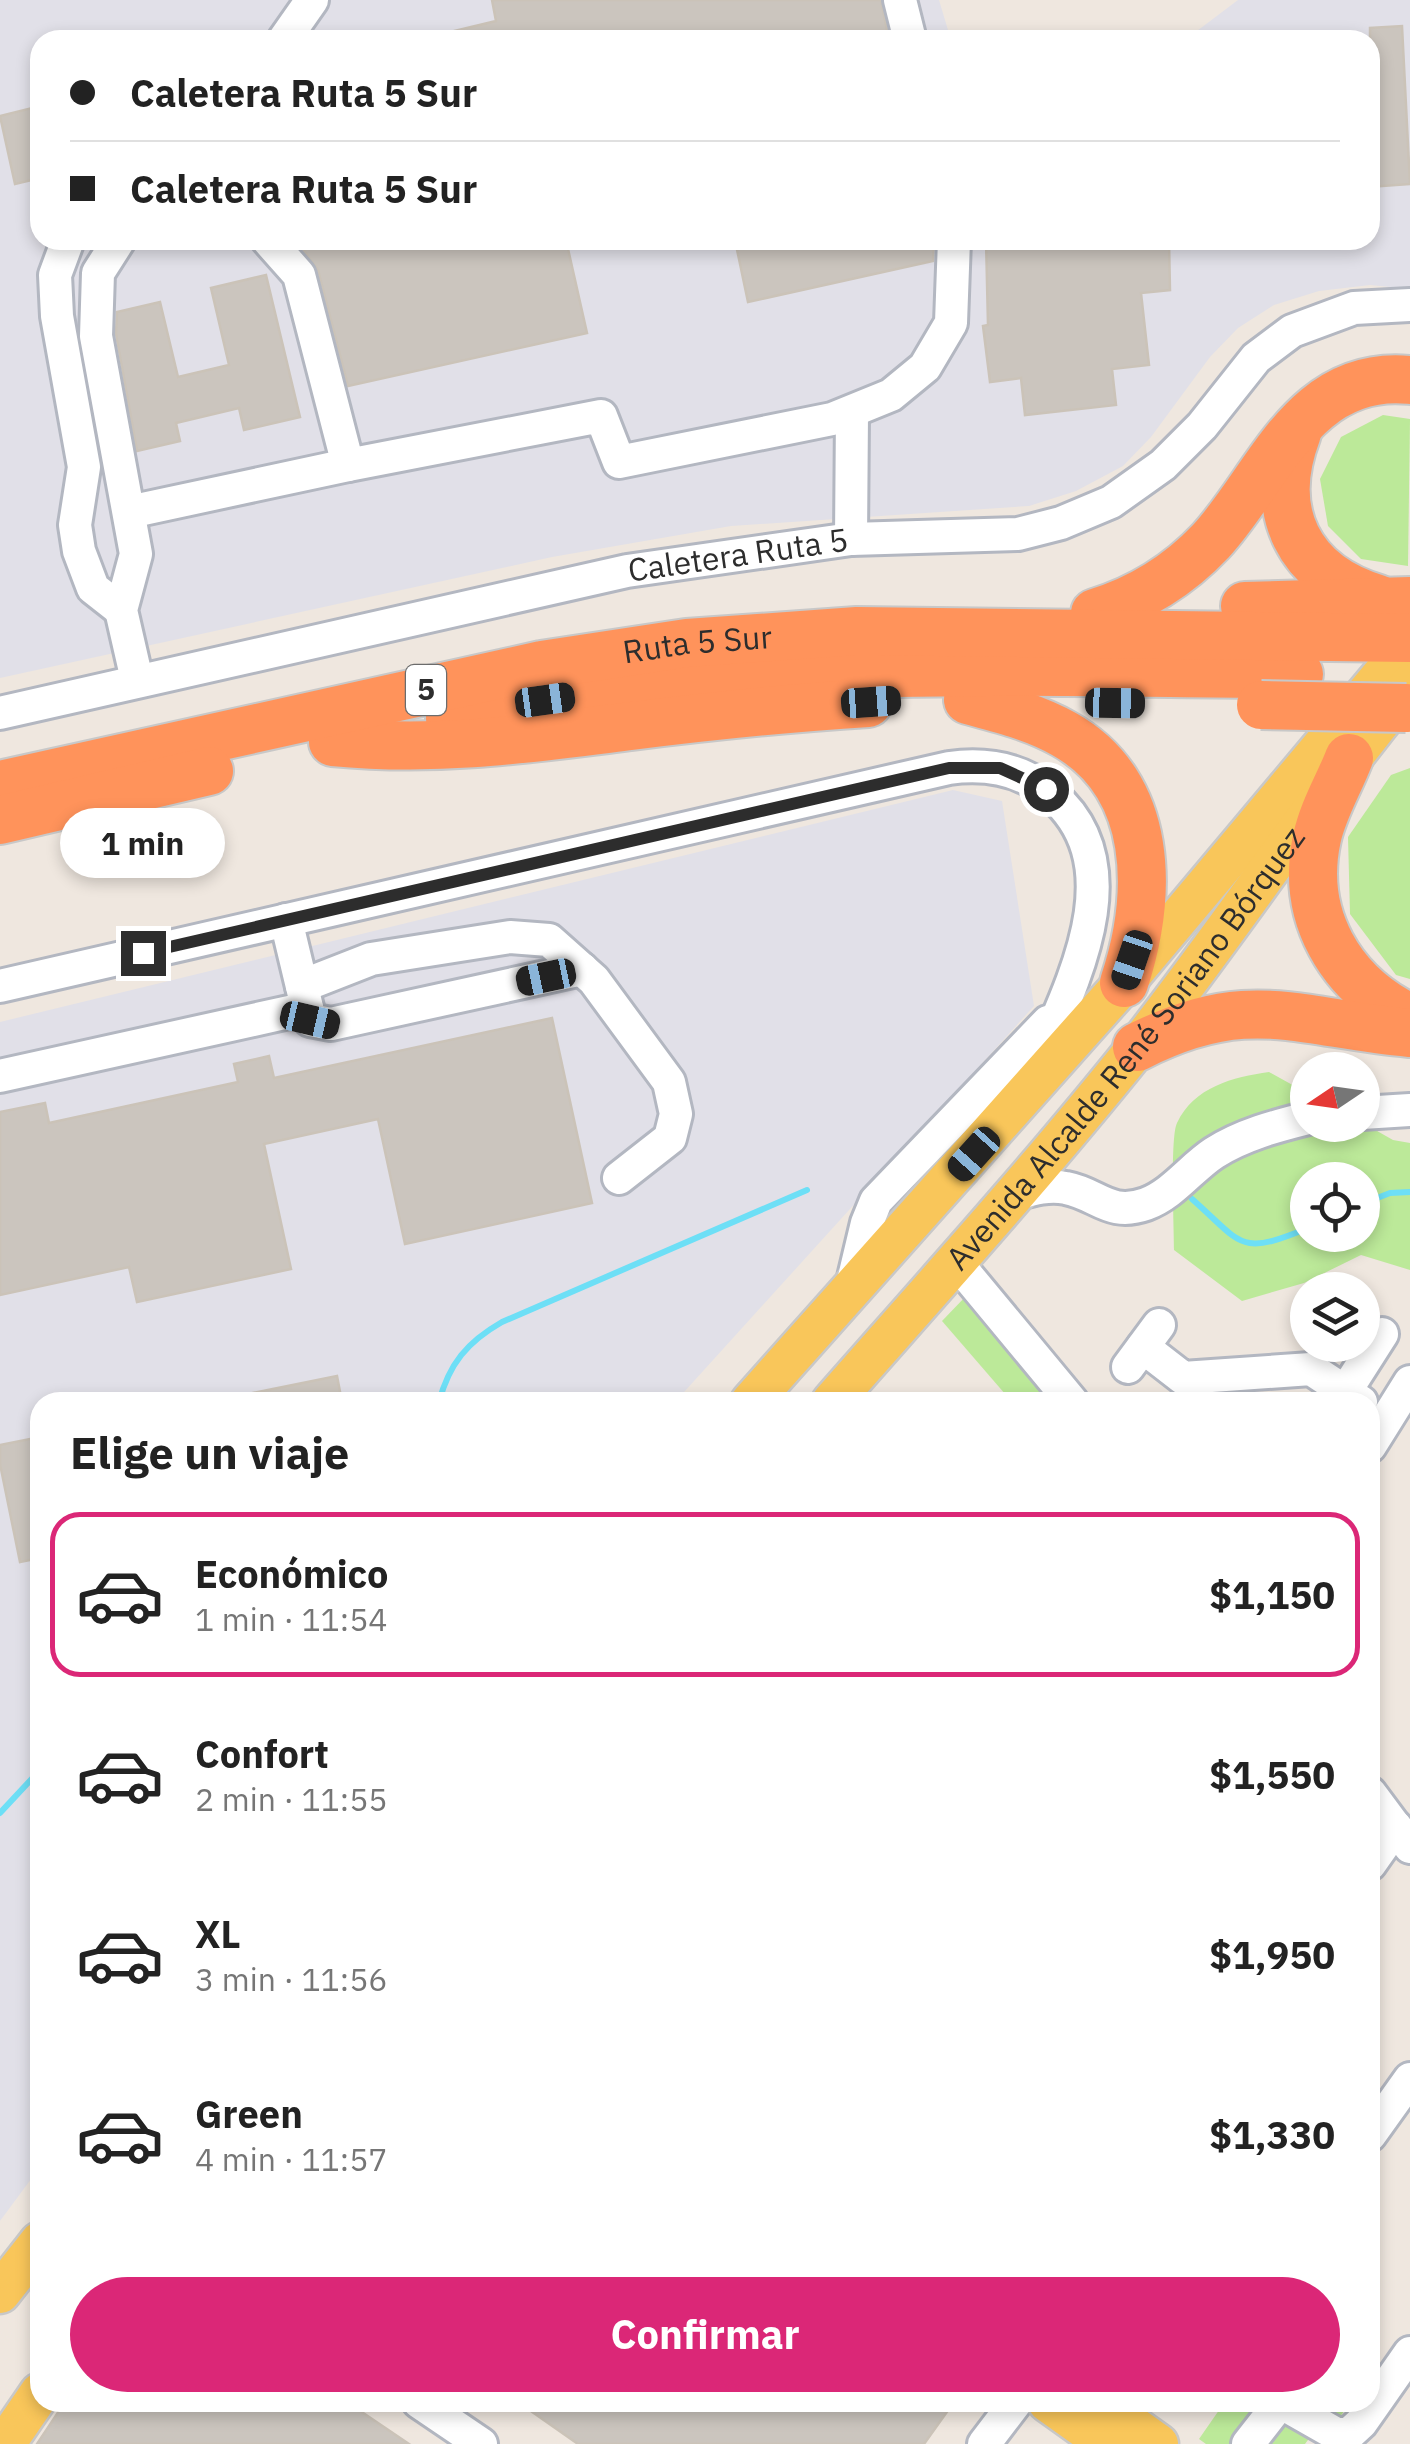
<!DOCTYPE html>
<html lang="es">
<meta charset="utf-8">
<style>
body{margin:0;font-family:"IBM Plex Sans",sans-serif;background:#f2f2f2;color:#222;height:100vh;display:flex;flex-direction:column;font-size:38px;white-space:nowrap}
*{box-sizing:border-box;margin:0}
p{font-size:32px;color:#767676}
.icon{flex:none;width:55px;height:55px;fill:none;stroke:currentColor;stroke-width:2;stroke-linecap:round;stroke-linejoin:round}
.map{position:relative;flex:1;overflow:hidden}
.sheet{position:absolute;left:30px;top:1392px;width:1350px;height:1020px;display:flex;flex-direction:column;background:#fff;border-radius:30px;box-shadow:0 5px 15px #0003}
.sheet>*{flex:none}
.top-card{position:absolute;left:30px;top:30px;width:1350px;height:220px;border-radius:30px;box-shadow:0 5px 15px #0003;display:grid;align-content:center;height:220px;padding:0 40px;background:#fff}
.needle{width:65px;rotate:257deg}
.fabs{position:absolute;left:1290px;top:1052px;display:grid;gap:20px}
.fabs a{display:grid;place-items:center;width:90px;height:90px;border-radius:50%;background:#fff;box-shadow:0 5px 15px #0003;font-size:50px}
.end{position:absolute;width:45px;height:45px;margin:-22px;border:12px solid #2d2d2d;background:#fff;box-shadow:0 0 0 5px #fff}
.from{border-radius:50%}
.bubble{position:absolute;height:70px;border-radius:35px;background:#fff;box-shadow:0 5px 15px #0003;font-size:32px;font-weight:700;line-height:70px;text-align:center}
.car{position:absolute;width:30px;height:60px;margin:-30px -15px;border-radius:12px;box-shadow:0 0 8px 2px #0007;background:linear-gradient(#222 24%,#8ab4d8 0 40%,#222 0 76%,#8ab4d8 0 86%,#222 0)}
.top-card b{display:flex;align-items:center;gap:35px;height:95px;font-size:38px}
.top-card b+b{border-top:2px solid #e0e0e0}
.top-card i{width:25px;height:25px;background:#222}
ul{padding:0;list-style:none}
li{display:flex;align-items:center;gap:30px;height:165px;margin:0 20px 15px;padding:0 20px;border:5px solid transparent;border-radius:30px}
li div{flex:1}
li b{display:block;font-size:38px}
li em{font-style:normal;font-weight:700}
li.active{border-color:#db2777}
li>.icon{width:90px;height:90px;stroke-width:1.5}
h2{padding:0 40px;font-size:45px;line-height:120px}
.action{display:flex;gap:20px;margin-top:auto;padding:20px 40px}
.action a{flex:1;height:115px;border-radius:60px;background:#db2777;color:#fff;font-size:40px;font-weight:700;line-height:115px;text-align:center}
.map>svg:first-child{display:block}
</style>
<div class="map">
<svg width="1410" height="2444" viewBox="0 0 1410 2444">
<rect width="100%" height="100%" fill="#efe7df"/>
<g fill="#e1e0e8">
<polygon points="0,0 939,0 951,40 40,40 40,240 1370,240 1370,40 1185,40 1238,0 1410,0 1410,289 1370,285 1319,291 1274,305 1238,328 1210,357 1151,437 1123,466 1076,491 1029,506 731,526 552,557 0,678"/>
<polygon points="953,790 1002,801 1034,1006 675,1402 40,1402 40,2167 0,2221 0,1022"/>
</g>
<g fill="#bce999" fill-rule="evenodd">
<polygon points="1383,415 1410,419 1408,566 1361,559 1328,526 1320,479 1341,437"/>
<polygon points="1410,768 1410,979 1396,975 1350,914 1348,837 1391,775"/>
<path d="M1269 1072 1307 1093 1308 1125 1363 1123 1393 1140 1410 1143V1270L1361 1255 1304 1283 1242 1301 1174 1250C1174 1228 1170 1137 1177 1123 1194 1087 1233 1077 1269 1072ZM1308 1180H1362V1235H1308Z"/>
<polygon points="967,1295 1054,1402 1012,1402 942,1321"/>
<polygon points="1224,2403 1350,2403 1334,2425 1316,2429 1305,2444 1206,2444 1199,2439"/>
</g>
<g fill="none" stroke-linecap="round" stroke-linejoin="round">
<g stroke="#6ddff6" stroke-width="6">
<path d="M1192 1199C1243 1244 1238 1257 1308 1228"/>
<polyline points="1362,1204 1390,1193 1410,1192"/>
<path d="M439 1402C449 1364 467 1342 502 1322L807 1190"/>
<polyline points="0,1813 40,1770"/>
</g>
</g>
<g fill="#cbc5be" stroke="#cbc3b8" stroke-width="2.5">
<polygon points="492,0 881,0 889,40 446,40 446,33 496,21"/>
<polygon points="1402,26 1410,184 1370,187 1370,28"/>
<polygon points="40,106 40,178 15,184 0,116"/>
<polygon points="300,240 566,240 587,333 348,386 318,270 302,248"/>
<polygon points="735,240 934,240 933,261 748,302"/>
<polygon points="986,240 1169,240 1170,290 1141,293 1149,365 1112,369 1116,405 1025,415 1021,378 990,382 983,326 988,325"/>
<polygon points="266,275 300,417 244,430 239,408 176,423 180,441 137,451 116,334 117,312 160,302 178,377 229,365 211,288"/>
<polygon points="552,1018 592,1203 405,1244 378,1119 264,1144 291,1269 137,1302 129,1267 0,1295 0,1112 45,1103 49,1123 238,1082 234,1064 269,1056 274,1078"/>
<polygon points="337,1376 342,1402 249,1402 248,1394"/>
<polygon points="40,1437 40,1558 20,1562 0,1464 0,1445"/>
<polygon points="65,2402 347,2402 409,2444 37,2444"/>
<polygon points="518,2402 954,2402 924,2444 578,2444"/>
</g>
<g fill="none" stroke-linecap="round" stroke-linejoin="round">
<defs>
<g id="minor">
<polyline points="900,0 910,40"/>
<polyline points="284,40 312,0"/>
<polyline points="68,240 55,275 57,316 84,467 75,525 79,551 93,588 121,610"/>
<polyline points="119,240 98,273 96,336 136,554 121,610 137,680"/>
<polyline points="268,240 299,275 348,465 601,416 619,462 832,419 891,395 925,367 951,323 954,240"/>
<polyline points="129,512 348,465"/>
<polyline points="851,539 852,413"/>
<path id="s1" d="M0 713 627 571 851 539 1018 534 1061 523 1111 502 1163 465 1202 426 1256 358 1292 331 1354 308 1410 305"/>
<polyline points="286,920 310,1020 331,1024 582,969"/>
<path d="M0 986 949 768C986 763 1022 769 1051 794 1137 867 1069 989 1034 1072"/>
<polyline points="302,986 371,959 510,937 549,940 594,980 669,1082 676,1114 670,1138 619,1178"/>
<polyline points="0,1076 307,1008"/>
<polyline points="1362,1113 1410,1110"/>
<path d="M1013 1195C1030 1190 1048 1184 1066 1188 1098 1194 1109 1217 1146 1204 1173 1194 1191 1168 1214 1153 1242 1135 1276 1126 1308 1118"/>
<polyline points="956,1262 1072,1402"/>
<polyline points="851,1290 867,1223 876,1201 1048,1022"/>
<polyline points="1143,1347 1183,1378 1311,1369 1361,1402"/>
<polyline points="1128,1367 1159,1325"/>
<polyline points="1345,1392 1382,1334"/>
<polyline points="1370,1446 1410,1382"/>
<polyline points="1370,1793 1410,1847"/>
<polyline points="1370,1864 1396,1827"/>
<polyline points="1370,2135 1410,2079"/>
<polyline points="419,2402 481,2444"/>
<polyline points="1280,2402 1336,2434 1349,2434 1361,2423 1410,2353"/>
<polyline points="984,2444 1016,2402"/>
<polyline points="1248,2444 1280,2403"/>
</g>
<g id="major">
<polyline points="751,1402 1124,983 1410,642"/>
<path id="s2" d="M832 1402C934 1286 1038 1171 1135 1050 1230 930 1312 802 1410 685"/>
<polyline points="0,2293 40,2242"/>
<polyline points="1048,2402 1107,2444"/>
<polyline points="1099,2402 1158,2444"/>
<polyline points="5,2444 40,2393"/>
</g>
<g id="highway">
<path d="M1297 433C1267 512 1298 575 1378 599"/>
<polyline points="1245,606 1410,601"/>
<path d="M1095 613C1141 599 1178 576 1211 541 1269 478 1303 369 1410 380"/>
<path d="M968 700C1001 709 1034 717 1064 734 1155 785 1153 895 1124 983"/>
<path d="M450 718C730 659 1015 673 1299 674"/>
<path d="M333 742C439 752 527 739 631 726 710 716 789 708 868 703"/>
<path d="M1349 758C1339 784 1323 810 1317 838 1300 916 1340 984 1410 1018"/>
<path id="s3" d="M0 785 542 665 687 643 857 631 1410 638"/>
<polyline points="0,820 209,771"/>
<path d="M1137 1047C1249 990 1297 1023 1410 1033"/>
</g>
</defs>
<use href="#minor" stroke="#b3b7c1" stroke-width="38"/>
<use href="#major" stroke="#c8c8c8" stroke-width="45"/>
<use href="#highway" stroke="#c8c8c8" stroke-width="52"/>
<use href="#minor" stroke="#fff" stroke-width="32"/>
<use href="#major" stroke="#f9c65a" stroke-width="40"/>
<use href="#highway" stroke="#ff935b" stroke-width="48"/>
<defs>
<polyline id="highway-bridge" points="1261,705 1406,708"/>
</defs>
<use href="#highway-bridge" stroke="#c8c8c8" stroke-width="52" stroke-linecap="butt"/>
<use href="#highway-bridge" stroke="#ff935b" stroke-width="48"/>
</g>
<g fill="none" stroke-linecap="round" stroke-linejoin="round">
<polyline stroke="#2d2d2d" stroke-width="12" points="143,953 949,768 1000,768 1046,789"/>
</g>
<g text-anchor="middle" stroke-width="8" stroke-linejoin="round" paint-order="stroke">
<rect fill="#fff" stroke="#6c6c6c" stroke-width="2.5" x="406" y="665" width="40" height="50" rx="8"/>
<g font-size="30" font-weight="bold" fill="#2d2d2d">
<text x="426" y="700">5</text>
</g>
<g font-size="32" fill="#2d2d2d" stroke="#fff">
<text dy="11" stroke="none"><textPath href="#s1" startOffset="755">Caletera Ruta 5</textPath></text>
<text dy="11" stroke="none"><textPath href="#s3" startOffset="712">Ruta 5 Sur</textPath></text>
<text dy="11" stroke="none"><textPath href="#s2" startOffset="460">Avenida Alcalde René Soriano Bórquez</textPath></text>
</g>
</g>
</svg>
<div class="fabs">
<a><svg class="needle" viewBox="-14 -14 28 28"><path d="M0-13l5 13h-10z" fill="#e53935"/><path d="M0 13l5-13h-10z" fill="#767676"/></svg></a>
<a><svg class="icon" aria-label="locate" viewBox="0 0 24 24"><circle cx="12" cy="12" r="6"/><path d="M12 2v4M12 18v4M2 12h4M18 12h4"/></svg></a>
<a><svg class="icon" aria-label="layers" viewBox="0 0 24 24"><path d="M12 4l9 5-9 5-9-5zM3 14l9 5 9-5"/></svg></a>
</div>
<i class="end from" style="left:1046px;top:789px"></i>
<i class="end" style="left:143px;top:953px"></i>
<div class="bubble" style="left:60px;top:808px;width:165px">1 min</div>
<i class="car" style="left:545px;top:700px;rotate:82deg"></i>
<i class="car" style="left:871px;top:702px;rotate:86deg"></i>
<i class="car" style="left:1115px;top:703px;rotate:91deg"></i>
<i class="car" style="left:1132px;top:960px;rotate:199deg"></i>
<i class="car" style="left:546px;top:977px;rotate:258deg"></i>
<i class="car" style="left:310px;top:1020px;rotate:103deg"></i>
<i class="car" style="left:974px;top:1154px;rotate:222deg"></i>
<div class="top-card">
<b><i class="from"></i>Caletera Ruta 5 Sur</b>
<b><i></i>Caletera Ruta 5 Sur</b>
</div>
<section class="sheet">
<h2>Elige un viaje</h2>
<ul>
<li class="active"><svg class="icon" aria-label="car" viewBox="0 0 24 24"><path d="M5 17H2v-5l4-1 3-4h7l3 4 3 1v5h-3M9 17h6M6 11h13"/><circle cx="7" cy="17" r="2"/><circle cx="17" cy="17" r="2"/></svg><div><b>Económico</b><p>1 min · 11:54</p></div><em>$1,150</em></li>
<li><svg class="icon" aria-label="car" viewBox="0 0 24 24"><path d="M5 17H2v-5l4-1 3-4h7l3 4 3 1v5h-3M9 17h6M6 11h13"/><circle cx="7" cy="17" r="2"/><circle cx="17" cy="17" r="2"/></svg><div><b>Confort</b><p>2 min · 11:55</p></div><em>$1,550</em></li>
<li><svg class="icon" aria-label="car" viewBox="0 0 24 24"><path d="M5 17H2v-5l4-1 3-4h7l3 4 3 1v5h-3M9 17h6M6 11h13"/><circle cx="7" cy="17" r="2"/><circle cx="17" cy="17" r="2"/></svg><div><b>XL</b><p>3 min · 11:56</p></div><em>$1,950</em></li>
<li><svg class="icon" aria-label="car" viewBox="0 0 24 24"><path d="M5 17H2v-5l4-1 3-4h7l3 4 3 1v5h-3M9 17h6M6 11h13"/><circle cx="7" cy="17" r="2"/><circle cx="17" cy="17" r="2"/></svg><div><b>Green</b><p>4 min · 11:57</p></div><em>$1,330</em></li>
</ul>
<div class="action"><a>Confirmar</a></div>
</section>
</div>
